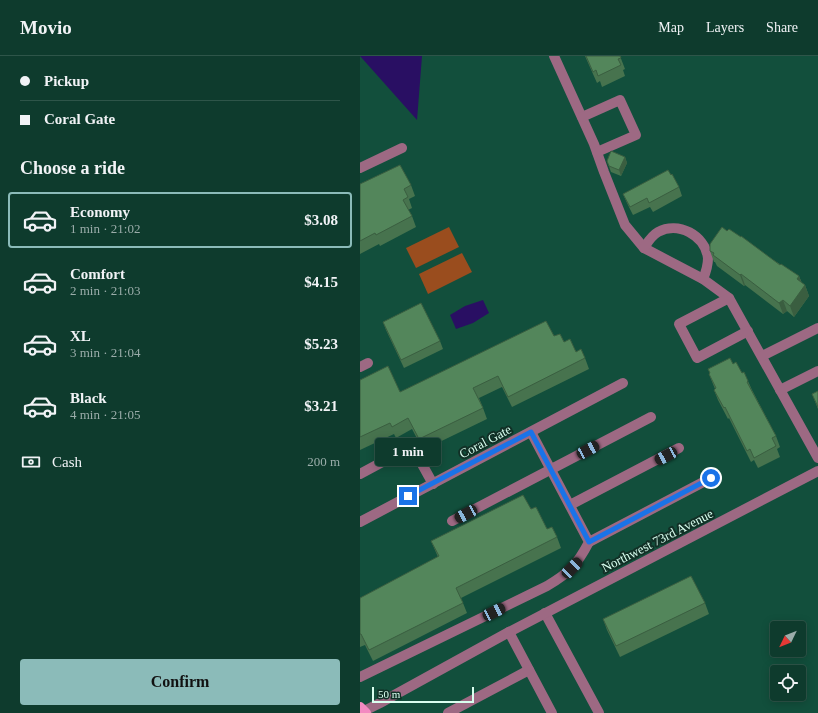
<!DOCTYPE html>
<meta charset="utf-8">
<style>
body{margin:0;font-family:"Times New Roman",serif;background:#174235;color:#f1f3f6;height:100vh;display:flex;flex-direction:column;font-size:15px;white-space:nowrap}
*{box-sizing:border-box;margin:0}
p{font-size:13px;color:#9badaa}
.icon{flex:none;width:22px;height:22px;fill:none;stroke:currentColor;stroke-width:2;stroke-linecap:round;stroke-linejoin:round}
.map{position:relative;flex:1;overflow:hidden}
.drawer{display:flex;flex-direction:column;background:#0e3b2d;width:360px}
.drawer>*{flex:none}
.banner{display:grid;align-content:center;height:88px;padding:0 20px;background:#0e3b2d}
.needle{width:26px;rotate:227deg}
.fabs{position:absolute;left:410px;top:565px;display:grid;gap:8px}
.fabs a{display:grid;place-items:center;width:36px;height:36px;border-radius:4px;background:#0e3b2d;box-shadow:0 2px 10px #0003,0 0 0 1px #2e5549;font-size:20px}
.scale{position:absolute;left:12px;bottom:10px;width:102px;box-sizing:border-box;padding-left:4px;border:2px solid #dafff0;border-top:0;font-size:11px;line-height:14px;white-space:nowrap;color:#dafff0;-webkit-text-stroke:3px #113026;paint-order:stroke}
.end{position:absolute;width:18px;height:18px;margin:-9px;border:5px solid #1a73e8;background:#fff;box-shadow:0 0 0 2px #fff}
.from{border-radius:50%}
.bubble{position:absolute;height:28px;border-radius:4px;background:#0e3b2d;box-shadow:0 2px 10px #0003,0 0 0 1px #2e5549;font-size:13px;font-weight:600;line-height:28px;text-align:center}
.car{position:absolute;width:12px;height:24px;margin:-12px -6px;border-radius:5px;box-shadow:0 0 3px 1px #0007;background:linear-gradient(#222 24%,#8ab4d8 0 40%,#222 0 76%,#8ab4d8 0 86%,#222 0)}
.banner b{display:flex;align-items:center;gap:14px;height:38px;font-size:15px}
.banner b+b{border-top:1px solid #2e5549}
.banner i{width:10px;height:10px;background:#f1f3f6}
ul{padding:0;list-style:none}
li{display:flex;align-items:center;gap:12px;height:56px;margin:0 8px 6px;padding:0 12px;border:2px solid transparent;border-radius:4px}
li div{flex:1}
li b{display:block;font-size:15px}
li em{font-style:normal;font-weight:600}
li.active{border-color:#8bbbb9}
li>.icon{width:36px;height:36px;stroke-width:1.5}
h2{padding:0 20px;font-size:18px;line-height:48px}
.pay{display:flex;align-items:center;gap:10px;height:44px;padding:0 20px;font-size:15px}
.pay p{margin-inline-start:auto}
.action{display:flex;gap:8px;margin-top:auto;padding:8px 20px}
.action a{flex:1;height:46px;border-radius:4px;background:#8bbbb9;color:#111;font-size:16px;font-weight:600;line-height:46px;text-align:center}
header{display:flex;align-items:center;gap:24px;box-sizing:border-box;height:56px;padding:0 20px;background:#0e3b2d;border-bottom:1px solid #2e5549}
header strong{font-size:19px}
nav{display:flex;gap:22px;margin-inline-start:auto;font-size:14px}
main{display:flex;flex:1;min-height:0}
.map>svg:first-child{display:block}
</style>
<header>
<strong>Movio</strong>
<nav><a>Map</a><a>Layers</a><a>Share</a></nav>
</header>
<main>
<section class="drawer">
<div class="banner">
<b><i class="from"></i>Pickup</b>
<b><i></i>Coral Gate</b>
</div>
<h2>Choose a ride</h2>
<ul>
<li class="active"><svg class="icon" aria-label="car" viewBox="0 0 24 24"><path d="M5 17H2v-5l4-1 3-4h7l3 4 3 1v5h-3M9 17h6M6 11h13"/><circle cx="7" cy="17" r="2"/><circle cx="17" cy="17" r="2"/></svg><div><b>Economy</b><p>1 min · 21:02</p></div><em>$3.08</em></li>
<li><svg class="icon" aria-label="car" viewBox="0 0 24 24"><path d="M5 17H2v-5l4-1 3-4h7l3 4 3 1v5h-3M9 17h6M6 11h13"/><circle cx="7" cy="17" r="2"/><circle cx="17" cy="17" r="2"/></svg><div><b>Comfort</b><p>2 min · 21:03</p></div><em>$4.15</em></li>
<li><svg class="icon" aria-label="car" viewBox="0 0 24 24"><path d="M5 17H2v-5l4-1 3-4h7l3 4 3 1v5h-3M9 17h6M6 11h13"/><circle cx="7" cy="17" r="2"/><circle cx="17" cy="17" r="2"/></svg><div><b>XL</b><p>3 min · 21:04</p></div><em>$5.23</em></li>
<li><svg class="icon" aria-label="car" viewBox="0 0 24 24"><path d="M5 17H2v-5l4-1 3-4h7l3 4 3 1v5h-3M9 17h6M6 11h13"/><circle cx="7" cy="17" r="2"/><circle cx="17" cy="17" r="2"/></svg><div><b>Black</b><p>4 min · 21:05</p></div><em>$3.21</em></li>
</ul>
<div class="pay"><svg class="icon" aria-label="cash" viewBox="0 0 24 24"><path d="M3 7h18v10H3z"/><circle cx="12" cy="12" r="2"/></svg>Cash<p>200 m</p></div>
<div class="action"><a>Confirm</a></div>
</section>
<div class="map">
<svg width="458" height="657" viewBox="0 0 458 657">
<rect width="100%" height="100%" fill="#124f3c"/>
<g fill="#9a4d1e">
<polygon points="89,171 99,191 56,212 46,192"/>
<polygon points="102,197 112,216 68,238 59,218"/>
</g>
<g fill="#290f63">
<polygon points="0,0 62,0 57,64"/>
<polygon points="123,244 129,257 113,267 96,273 90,259 105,250"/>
</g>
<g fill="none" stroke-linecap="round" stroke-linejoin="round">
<g stroke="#9d6983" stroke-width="10">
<polyline points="194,0 234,88 244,116 265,169 284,192 343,223 369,242 458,402"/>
<polyline points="222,61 260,44 276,79 237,96"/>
<polyline points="0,112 42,92"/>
<path d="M284 192C288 186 291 180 298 176 318 165 345 179 348 202 348 209 346 216 343 223"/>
<polyline points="369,242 319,268 337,302 388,275"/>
<polyline points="402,300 458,272"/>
<polyline points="0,311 8,307"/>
<polyline points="420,334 458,315"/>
<polyline points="0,418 52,390 73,428"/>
<polyline points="210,449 319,392"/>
<polyline points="92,465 291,361"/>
<polyline points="0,466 263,327"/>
<polyline points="229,486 351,422"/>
<polyline points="185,557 239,657"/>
<polyline points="149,576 192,657"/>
<path d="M0 621 187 530C209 517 217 509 229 486L171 376"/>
<polyline points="0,657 20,647 149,576 458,415"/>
<polyline points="88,657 169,614"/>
</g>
<polyline stroke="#f38ac1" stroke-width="10" points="0,651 6,657"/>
</g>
<g fill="#47734e">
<polygon points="225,0 260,0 265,13 263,14 265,20 242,31 240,25 237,27"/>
<polygon points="265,101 267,107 261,120 251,116 247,105"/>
<polygon points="311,119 319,131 322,140 293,156 290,151 273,159 267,147 263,138"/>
<polygon points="0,128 51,129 55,140 49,143 52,152 48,154 52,160 56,171 20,190 19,188 0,198"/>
<polygon points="367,175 439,220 442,227 445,229 449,240 434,261 427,255 423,258 385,229 384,230 357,210 355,206 354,206 350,195"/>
<polygon points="23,266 80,285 83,293 44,312 26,274"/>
<polygon points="194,280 204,286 225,302 229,313 152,351 142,331 119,342 123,352 127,363 63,394 52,373 36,382 34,378 0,394 0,324 40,336"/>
<polygon points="373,308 388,325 392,334 416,380 420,391 417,393 420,401 398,412 394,404 391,406 369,362 368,363 358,344 354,334 355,333 349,318 350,317 348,313"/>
<polygon points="458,335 458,353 452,338"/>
<polygon points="171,453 187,473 197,481 201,492 101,542 107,557 13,605 5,589 0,591 0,542 78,501 71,485"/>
<polygon points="345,547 349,558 260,601 247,574 243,563"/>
</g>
<g fill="#3a5e40">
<polygon points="265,101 267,107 261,120 259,114"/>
<polygon points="381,218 385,229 384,230 380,219"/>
<polygon points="439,220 443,231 437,223"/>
<polygon points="445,229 449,240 434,261 430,250"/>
<polygon points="423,244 427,255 423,258 419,247"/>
</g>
<g fill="#53865b" stroke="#3a5e40">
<polygon points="226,0 260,0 261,2 258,3 261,9 238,20 236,14 233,16"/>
<polygon points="251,95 265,101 259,114 249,110 247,105"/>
<polygon points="40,109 51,129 44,133 48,141 43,144 52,160 16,179 15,177 0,185 0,128"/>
<polygon points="308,114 311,119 312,118 319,131 289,147 287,142 270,151 263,138"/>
<polygon points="362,171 367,175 369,173 381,181 381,180 420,209 421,208 439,220 437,223 445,229 430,250 423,244 419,247 381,218 380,219 353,199 354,197 350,195 350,188"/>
<polygon points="61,247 80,285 41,304 23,266"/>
<polygon points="186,265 194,280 200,278 204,286 210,283 216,296 221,293 225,302 148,341 138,320 113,332 123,352 59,383 48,362 32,371 30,367 0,381 0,324 28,310 40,336"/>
<polygon points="370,302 373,308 376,306 382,317 384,316 388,325 387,326 416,380 412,382 416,390 394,402 390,393 387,395 365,351 364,352 354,334 356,332 349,318 350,317 348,313"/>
<polygon points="458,335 458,351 452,338"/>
<polygon points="163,439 171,453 176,451 187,473 192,471 197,481 96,532 103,547 9,594 1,578 0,578 0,542 79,500 71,485"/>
<polygon points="331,520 345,547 256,590 243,563"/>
</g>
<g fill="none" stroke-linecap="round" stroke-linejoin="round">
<polyline stroke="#1a73e8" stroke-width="5" points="48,440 171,376 229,486 351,422"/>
</g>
<g text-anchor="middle" stroke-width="4" stroke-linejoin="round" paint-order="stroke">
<g font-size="13" fill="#dafff0" stroke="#113026">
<text transform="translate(125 385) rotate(-28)" y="5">Coral Gate</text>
<text transform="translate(297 484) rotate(-27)" y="5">Northwest 73rd Avenue</text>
</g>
</g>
</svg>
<div class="fabs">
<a><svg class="needle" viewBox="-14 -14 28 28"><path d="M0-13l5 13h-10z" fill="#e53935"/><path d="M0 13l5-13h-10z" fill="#9badaa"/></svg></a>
<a><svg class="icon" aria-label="locate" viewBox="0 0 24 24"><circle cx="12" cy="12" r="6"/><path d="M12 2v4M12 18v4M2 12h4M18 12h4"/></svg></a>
</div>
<div class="scale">50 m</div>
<i class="end from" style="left:351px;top:422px"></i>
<i class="end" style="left:48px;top:440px"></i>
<div class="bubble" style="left:15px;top:382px;width:66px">1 min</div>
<i class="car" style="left:228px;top:394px;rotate:62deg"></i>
<i class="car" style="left:306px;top:400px;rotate:242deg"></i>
<i class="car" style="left:106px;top:458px;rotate:242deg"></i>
<i class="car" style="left:212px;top:512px;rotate:44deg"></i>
<i class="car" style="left:134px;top:556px;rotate:64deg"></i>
</div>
</main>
